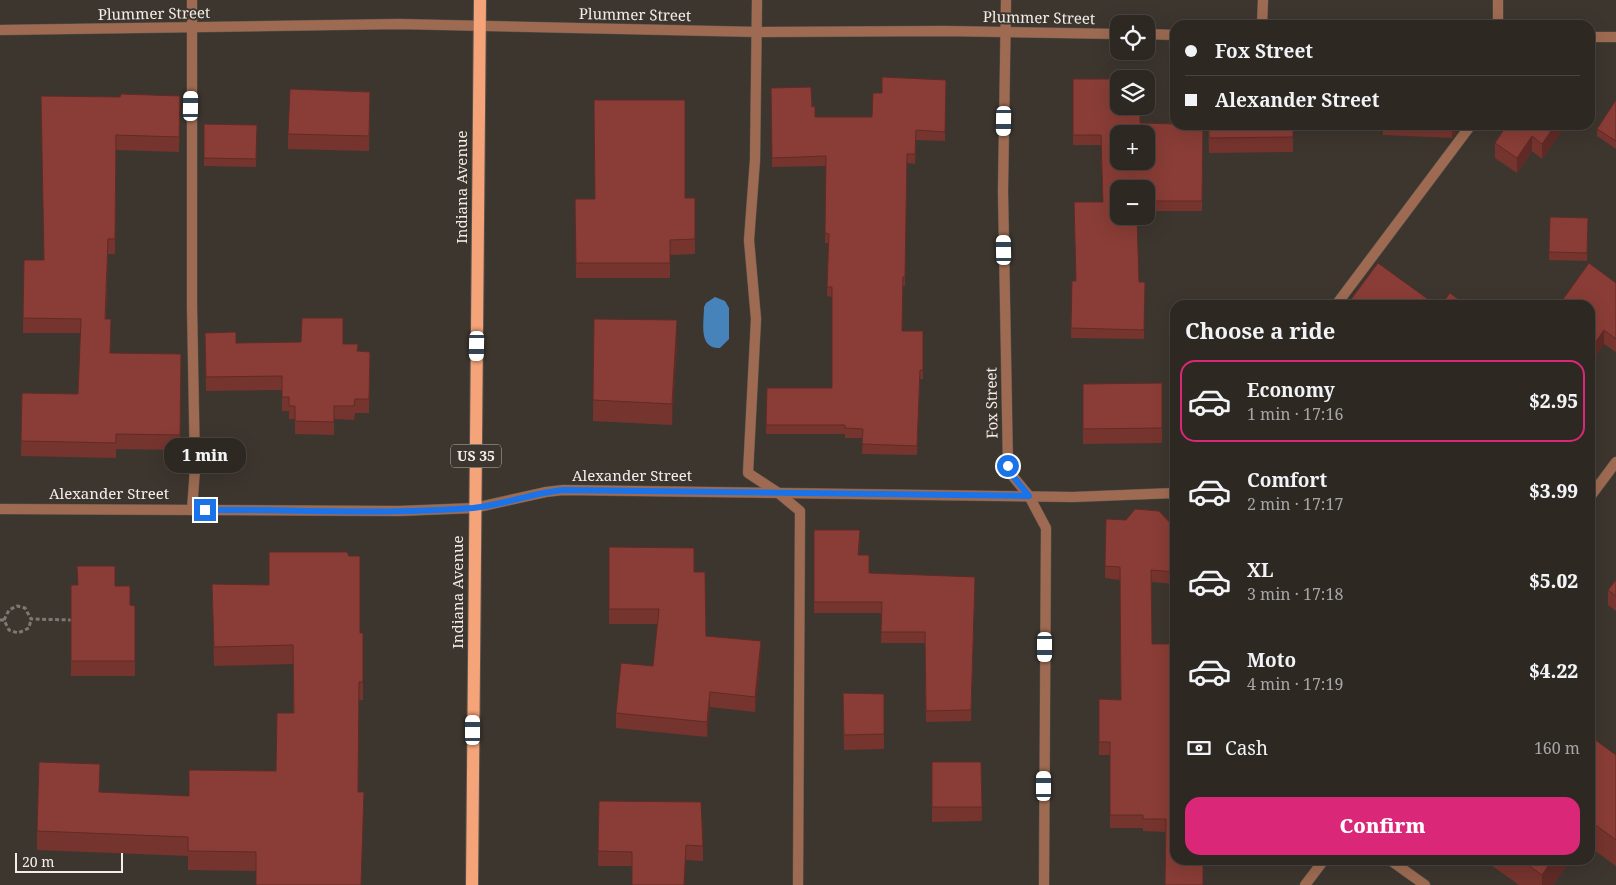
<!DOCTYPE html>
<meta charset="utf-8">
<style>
body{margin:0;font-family:"Noto Serif",serif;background:#3a3430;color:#f1f3f6;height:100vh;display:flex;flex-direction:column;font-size:19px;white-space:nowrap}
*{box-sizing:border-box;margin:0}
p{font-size:16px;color:#a7a6a6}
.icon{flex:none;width:28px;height:28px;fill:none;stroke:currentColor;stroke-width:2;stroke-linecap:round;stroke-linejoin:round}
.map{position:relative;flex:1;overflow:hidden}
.drawer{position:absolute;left:1170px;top:300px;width:425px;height:565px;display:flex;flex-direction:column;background:#2e2823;border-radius:15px;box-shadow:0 5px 20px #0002,0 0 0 1px #494441}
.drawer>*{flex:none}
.guide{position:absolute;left:1170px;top:20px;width:425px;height:110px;border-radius:15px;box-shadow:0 5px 20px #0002,0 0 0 1px #494441;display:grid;align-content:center;height:110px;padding:0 15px;background:#2e2823}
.buttons{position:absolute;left:1110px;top:15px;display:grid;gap:10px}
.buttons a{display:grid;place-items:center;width:45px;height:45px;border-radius:10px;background:#2e2823;box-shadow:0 5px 20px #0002,0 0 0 1px #494441;font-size:25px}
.scale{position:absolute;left:15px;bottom:12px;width:108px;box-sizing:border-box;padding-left:5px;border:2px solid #f2ede9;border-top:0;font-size:14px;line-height:18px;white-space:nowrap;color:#f2ede9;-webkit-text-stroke:4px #3d362f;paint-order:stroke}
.end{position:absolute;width:22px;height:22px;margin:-11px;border:6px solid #1a73e8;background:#fff;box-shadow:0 0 0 2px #fff}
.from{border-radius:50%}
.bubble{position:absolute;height:35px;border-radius:15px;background:#2e2823;box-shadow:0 5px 20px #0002,0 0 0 1px #494441;font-size:16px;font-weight:800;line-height:35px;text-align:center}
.car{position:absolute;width:15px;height:30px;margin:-15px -8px;border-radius:6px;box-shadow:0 0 4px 1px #0007;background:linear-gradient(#fff 24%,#345 0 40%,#fff 0 76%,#345 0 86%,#fff 0)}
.guide b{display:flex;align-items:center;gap:18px;height:48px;font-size:19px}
.guide b+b{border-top:1px solid #494441}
.guide i{width:12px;height:12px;background:#f1f3f6}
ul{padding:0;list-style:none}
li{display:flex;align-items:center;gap:15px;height:82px;margin:0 10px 8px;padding:0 5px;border:2px solid transparent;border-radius:15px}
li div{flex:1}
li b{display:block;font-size:19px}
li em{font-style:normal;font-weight:800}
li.current{border-color:#db2777}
li>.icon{width:45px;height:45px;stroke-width:1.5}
h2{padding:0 15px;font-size:22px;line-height:60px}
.pay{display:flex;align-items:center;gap:12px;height:55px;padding:0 15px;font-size:19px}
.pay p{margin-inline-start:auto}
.primary-button{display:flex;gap:10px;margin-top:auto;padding:10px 15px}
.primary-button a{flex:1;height:58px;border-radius:15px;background:#db2777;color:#fff;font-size:20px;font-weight:800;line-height:58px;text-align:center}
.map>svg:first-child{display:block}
</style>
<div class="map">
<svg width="1616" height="885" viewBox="0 0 1616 885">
<rect width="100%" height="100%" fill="#3d362f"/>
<path fill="#4783bb" d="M715 297 725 301 729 308V339L720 348C698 349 704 323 704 307L706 303Z"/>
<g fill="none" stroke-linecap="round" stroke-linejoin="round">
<defs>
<g id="service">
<polyline points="757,0 755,160 749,240 756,319 748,473 777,492 800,511 798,885"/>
<polyline points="1262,25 1263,0"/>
<polyline points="1336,305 1471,125"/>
<polyline points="192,510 195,469 192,306 192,0"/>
</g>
<g id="minor">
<polyline points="1006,0 1003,191 1008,466 1011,474 1029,496 1046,528 1044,885"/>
<polyline points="1498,25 1498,0"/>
<polyline points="0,30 399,24 758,32 945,31 1119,34"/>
<polyline points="1146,34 1175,35"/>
<polyline points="1590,37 1616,37"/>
<polyline points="0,509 399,511 474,508 546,492 563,490 1073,497 1175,493"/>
<polyline points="1390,860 1425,885"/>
</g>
<g id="tertiary">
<polyline points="1590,497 1616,462"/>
<polyline points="1305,885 1324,860"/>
</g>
<polyline id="primary" points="472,885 480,0"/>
</defs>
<use href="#service" stroke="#5a534d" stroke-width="11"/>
<use href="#minor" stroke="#5a534d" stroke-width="11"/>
<use href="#tertiary" stroke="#5a534d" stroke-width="11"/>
<use href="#primary" stroke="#5a534d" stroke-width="14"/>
<g stroke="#7e7872" stroke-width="3" stroke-dasharray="4 2.5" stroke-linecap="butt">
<polyline points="0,620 4,620 9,630 18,633 29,628 31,619"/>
<polyline points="4,620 9,610 17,606 25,608 31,619 71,620"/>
</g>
<use href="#service" stroke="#9e6b52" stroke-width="10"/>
<use href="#minor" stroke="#9e6b52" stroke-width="10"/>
<use href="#tertiary" stroke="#9e6b52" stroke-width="10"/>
<use href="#primary" stroke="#f5a379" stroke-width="12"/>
</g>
<g fill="#76342e">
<polygon points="1073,79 1140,123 1203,125 1202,211 1146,211 1146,189 1119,189 1139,282 1145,282 1144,339 1071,338 1072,281 1075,281 1103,202 1101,145 1073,145"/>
<polygon points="946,80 945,141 916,140 915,164 907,163 905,286 903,286 902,331 923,331 923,379 920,379 917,455 862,454 863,438 845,438 845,434 766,434 767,388 832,388 832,297 827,296 829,243 825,243 826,166 772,167 771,88 812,107 815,117 872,117 882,93"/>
<polygon points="120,97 180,111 179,152 116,150 115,254 108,254 106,319 111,334 110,353 181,354 180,450 116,449 116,458 21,456 22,393 78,394 81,333 23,333 24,260 44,260"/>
<polygon points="1616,100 1616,149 1597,136 1597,129"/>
<polygon points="370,107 369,151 288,149 288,134"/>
<polygon points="204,124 257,125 256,167 204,166"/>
<polygon points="1208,125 1293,125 1293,152 1209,153"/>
<polygon points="1383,125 1459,125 1459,129 1452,138 1383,135"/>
<polygon points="1507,125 1566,125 1542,159 1532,151 1517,173 1495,158 1495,143"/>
<polygon points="695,198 695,254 670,255 670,278 576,278 575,199"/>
<polygon points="1550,217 1588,218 1587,261 1549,260"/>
<polygon points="1616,283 1616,352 1604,344 1590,364 1590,305"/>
<polygon points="594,319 677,341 672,425 593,421"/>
<polygon points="236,343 343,344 358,351 370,352 369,413 355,413 354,420 334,419 334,435 295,434 295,419 289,419 289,411 282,411 282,390 206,391 205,347"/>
<polygon points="1083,384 1162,428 1162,443 1083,444"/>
<polygon points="1106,519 1175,528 1175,584 1151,582 1152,644 1175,644 1166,832 1143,831 1143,828 1110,828 1110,755 1099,755 1099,699 1121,700 1120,580 1105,578"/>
<polygon points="814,530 860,541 859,555 869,573 975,588 971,721 926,722 925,643 881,643 882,613 814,613"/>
<polygon points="609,547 694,572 706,636 761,656 755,712 710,707 707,737 616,728 616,713 653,666 658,624 609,624"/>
<polygon points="1616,580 1616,614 1616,611 1608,605 1608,590"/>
<polygon points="212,584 360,633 363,633 363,700 359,700 358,792 364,811 256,871 188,870 188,856 37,850 37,831 100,793 189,796 276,771 293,713 293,664 214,666"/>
<polygon points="71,585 130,605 135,606 135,676 71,676"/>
<polygon points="884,694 884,749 844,750 843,708"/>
<polygon points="1590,736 1616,755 1616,866 1590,847"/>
<polygon points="932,762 981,762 982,821 932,822"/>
<polygon points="599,801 703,846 703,861 686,860 632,866 598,866"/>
<polygon points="1484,860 1570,860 1553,885 1519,885"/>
</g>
<g fill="#602b26">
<polygon points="1452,125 1459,125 1459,129 1452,138"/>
<polygon points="1555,125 1566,125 1542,159 1542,144"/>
<polygon points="1532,136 1532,151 1517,173 1517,158"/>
<polygon points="677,320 677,341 672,425 672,404"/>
<polygon points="1604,330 1604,344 1590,364 1590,350"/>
<polygon points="860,530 860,541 858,566 858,555"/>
<polygon points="761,641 761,656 755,712 755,697"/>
<polygon points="710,692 710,707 707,737 707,722"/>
<polygon points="686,845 686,860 685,885 684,885"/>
<polygon points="1552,860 1570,860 1553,885 1542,885 1542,875"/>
</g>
<g fill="#893d36" stroke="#602b26" fill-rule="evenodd">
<polygon points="882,77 946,80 945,132 916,130 915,154 907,154 905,277 903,277 902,331 923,331 923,370 920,370 917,446 862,444 863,429 845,428 845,425 766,425 767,388 832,388 832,287 827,287 829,234 825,233 826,156 772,158 771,88 811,87 812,107 815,106 815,117 872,117 873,93 882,93"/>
<path d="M1073 79H1119V106H1140V123L1175 124V125H1203L1202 201H1146V189H1119V216H1137L1139 282H1145L1144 330 1071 328 1072 281H1076L1074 202H1103L1101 135H1073ZM1119 134H1146V161H1119Z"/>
<polygon points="290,89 370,92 369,136 288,134"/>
<polygon points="121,94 180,96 179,137 116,135 115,239 108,239 105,319 111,319 110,353 181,354 180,435 116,434 116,443 21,441 22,393 78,394 81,319 23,318 24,260 44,260 41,96 120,97"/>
<polygon points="594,100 685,100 685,198 695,198 695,239 670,240 670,263 576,263 575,199 595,199"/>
<polygon points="1616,100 1616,141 1597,129"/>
<polygon points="204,124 257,125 256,159 204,158"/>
<polygon points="1209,125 1293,125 1293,137 1209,138"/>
<polygon points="1507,125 1555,125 1542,144 1532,136 1517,158 1495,143"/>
<polygon points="1550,217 1588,218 1587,253 1549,252"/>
<polygon points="1378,263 1436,305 1352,305 1349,302"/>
<polygon points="1589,263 1616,283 1616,339 1604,330 1590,350 1590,305 1559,305"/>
<polygon points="1450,293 1466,305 1441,305"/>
<polygon points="302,318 343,318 343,344 358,344 357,351 370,352 369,399 355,399 354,406 334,406 334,422 295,421 295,406 289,406 289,397 282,397 282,376 206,377 205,333 236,332 236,343 301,342"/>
<polygon points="594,319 677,320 672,404 593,400"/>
<polygon points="1162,383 1162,428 1083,429 1083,384"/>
<polygon points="1135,509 1159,511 1175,528 1175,572 1151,570 1152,644 1175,644 1175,860 1203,860 1203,885 1165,885 1166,819 1143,819 1143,815 1110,815 1110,742 1099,742 1099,699 1121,700 1120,567 1105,566 1106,519 1126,520"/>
<polygon points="814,530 860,530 858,555 869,555 869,573 975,577 971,710 926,711 925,632 881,632 882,602 814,602"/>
<polygon points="609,547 694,548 694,572 705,572 706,636 761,641 755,697 710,692 707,722 616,713 621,663 653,666 659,609 609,609"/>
<polygon points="269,552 347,552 349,556 360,556 360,633 363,633 363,682 359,682 358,792 364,792 361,885 256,885 256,852 188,851 188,837 37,831 39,762 100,764 99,792 189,796 189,770 276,771 277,713 294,713 293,645 214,647 212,584 269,585"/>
<polygon points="77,566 115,566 115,586 130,586 130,605 135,606 135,661 71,661 71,585 78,585"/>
<polygon points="1616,580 1616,596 1608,590"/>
<polygon points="843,693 884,694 884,734 844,735"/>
<polygon points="1590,736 1616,755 1616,840 1590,821"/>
<polygon points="932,762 981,762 982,807 932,807"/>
<polygon points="599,801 701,802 703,846 686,845 684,885 632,885 632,852 598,851"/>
<polygon points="1521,860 1552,860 1542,875"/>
</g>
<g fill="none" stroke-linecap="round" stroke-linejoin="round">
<path stroke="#1a73e8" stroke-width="6" d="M205 510C294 509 384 515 473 508 503 505 532 493 563 490L1029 496 1011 474 1008 466"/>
</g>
<g text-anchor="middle" stroke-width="4" stroke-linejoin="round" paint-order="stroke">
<rect fill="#3d362f" stroke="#bcb6b1" stroke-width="1" x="451" y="444.5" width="50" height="23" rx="4"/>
<g font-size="14" font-weight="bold" fill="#f2ede9">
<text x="476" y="461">US 35</text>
</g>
<g font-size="15" fill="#f2ede9" stroke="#3d362f">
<text transform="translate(154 14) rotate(-1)" y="5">Plummer Street</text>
<text transform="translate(635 15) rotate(1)" y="5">Plummer Street</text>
<text transform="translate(1039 18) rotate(1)" y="5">Plummer Street</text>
<text transform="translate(462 187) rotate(-90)" y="5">Indiana Avenue</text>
<text transform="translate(992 403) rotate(-91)" y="5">Fox Street</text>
<text x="632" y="481">Alexander Street</text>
<text x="109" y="499">Alexander Street</text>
<text transform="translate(458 592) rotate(-90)" y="5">Indiana Avenue</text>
</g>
</g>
</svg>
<div class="buttons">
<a><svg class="icon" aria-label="locate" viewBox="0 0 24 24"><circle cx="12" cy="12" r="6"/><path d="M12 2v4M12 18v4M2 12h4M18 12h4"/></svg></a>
<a><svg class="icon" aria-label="layers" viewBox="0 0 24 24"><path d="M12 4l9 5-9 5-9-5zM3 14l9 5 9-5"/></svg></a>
<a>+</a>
<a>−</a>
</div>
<div class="scale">20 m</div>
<i class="end from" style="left:1008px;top:466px"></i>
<i class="end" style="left:205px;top:510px"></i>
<div class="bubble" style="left:164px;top:438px;width:82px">1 min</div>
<i class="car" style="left:191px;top:106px;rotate:1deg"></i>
<i class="car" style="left:1004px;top:121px;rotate:181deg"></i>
<i class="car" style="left:1004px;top:250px;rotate:359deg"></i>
<i class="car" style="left:477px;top:346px;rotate:181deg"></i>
<i class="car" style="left:1045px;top:647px;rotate:180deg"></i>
<i class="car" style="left:473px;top:730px;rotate:0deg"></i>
<i class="car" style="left:1044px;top:786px;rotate:0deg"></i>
<div class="guide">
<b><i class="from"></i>Fox Street</b>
<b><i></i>Alexander Street</b>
</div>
<section class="drawer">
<h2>Choose a ride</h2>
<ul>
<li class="current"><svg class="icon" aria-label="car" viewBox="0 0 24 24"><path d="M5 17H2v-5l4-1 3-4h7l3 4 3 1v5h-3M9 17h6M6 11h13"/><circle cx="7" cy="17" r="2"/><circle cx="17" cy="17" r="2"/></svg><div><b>Economy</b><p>1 min · 17:16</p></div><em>$2.95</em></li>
<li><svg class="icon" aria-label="car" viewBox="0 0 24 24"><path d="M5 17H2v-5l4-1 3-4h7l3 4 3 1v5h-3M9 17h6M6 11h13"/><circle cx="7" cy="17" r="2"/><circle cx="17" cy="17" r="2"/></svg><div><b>Comfort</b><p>2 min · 17:17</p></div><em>$3.99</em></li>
<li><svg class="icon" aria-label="car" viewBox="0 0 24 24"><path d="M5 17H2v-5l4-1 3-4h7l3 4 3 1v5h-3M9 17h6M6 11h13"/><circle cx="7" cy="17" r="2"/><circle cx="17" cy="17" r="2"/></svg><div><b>XL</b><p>3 min · 17:18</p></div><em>$5.02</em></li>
<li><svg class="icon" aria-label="car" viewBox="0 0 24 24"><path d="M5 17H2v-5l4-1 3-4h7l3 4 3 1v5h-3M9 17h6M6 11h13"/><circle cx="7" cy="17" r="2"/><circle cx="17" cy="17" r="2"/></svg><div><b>Moto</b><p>4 min · 17:19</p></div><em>$4.22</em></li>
</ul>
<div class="pay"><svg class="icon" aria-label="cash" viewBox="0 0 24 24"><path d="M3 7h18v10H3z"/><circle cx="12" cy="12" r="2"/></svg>Cash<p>160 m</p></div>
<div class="primary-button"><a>Confirm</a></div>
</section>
</div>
